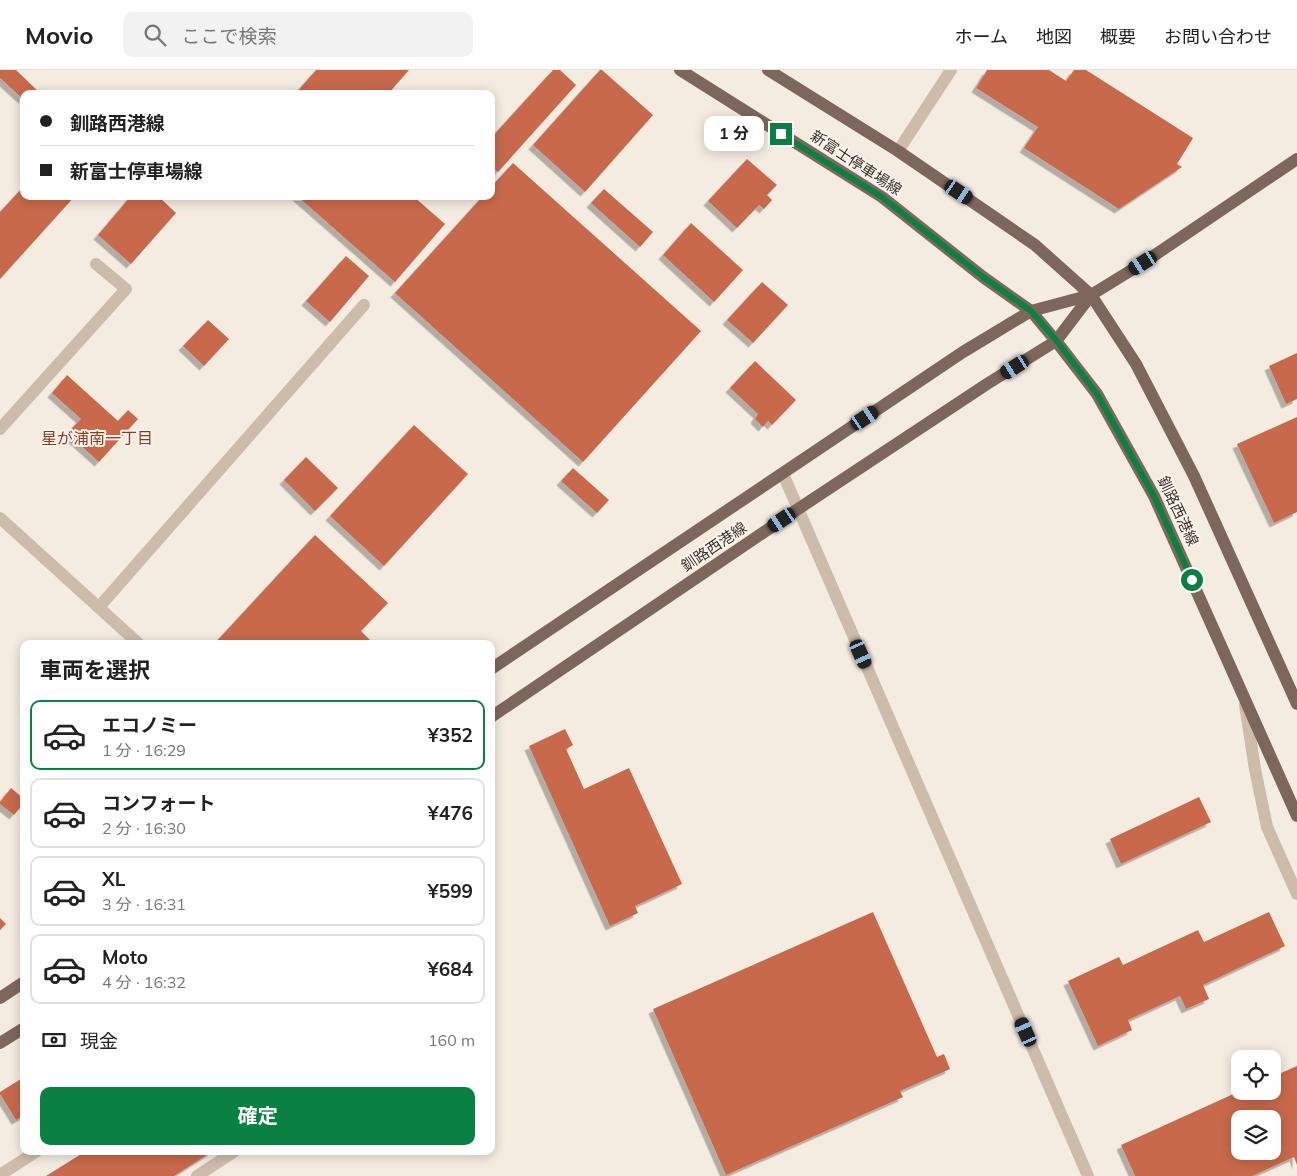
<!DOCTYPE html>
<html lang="ja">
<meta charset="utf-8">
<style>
body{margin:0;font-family:Mulish,"Noto Sans JP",sans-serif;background:#f2f2f2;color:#222;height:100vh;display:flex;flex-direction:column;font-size:19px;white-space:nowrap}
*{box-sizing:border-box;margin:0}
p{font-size:16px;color:#767676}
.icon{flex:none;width:28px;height:28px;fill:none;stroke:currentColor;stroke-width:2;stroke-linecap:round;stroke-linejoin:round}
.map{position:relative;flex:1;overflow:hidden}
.side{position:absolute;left:20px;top:570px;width:475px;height:515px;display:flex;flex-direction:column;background:#fff;border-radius:10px;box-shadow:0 2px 12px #0003}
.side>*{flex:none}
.banner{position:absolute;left:20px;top:20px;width:475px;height:110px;border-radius:10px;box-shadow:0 2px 12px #0003;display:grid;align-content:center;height:110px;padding:0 20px;background:#fff}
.tools{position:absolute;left:1231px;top:980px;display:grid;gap:10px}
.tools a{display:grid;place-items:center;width:50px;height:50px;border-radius:10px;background:#fff;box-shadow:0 2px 12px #0003;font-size:25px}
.end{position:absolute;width:22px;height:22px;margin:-11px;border:6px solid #0b8043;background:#fff;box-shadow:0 0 0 2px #fff}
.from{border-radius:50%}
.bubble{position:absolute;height:35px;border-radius:10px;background:#fff;box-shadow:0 2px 12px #0003;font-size:16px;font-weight:700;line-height:35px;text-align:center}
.car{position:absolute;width:15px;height:30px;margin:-15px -8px;border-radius:6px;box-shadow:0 0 4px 1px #0007;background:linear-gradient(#222 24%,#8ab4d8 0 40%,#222 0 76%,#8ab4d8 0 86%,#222 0)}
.banner b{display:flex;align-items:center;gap:18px;height:48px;font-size:19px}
.banner b+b{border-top:1px solid #e0e0e0}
.banner i{width:12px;height:12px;background:#222}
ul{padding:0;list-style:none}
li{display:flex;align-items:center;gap:15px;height:70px;margin:0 10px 8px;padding:0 10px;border:2px solid #e0e0e0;border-radius:10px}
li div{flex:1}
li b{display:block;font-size:19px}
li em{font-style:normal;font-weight:700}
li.current{border-color:#0b8043}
li>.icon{width:45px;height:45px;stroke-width:1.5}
h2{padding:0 20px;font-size:22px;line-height:60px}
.pay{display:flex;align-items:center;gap:12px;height:55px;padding:0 20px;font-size:19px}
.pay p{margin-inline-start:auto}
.action{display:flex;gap:10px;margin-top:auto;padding:10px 20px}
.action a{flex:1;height:58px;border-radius:10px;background:#0b8043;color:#fff;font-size:20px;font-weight:700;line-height:58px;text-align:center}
header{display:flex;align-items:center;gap:30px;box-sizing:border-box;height:70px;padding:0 25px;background:#fff;border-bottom:1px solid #e0e0e0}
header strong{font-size:24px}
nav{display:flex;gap:28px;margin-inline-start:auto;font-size:18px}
.search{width:350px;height:45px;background:#f2f2f2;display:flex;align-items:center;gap:12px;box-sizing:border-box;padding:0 18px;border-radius:10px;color:#767676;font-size:19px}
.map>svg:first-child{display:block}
</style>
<header>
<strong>Movio</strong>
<div class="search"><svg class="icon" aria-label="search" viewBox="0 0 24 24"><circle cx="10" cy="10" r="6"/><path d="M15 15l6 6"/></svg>ここで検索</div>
<nav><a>ホーム</a><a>地図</a><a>概要</a><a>お問い合わせ</a></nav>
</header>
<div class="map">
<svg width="1297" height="1106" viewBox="0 0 1297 1106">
<defs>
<filter id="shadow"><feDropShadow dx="-4.5" dy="4.5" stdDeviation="0" flood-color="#0004"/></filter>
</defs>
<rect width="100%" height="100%" fill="#f4ebe1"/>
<g fill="#c8694b" fill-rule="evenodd" filter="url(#shadow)">
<polygon points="0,0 16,0 41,24 24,24 24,30 0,8"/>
<polygon points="316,0 409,0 388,24 295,24"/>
<polygon points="553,0 560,0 576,15 498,102 491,96 491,68"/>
<polygon points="600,0 602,0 653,45 585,122 533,75"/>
<polygon points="987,0 1049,0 1066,11 1074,0 1086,0 1193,68 1177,94 1182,97 1119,139 1024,78 1038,57 976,18"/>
<polygon points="747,89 777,115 767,125 772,130 764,139 759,135 737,158 708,131"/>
<polygon points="513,93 701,261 583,392 395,223 483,126 491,126 491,117"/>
<polygon points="24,116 24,126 75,126 0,209 0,142"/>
<polygon points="604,119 653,162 640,177 591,133"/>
<polygon points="131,126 158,126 176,143 131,194 98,165"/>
<polygon points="297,126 413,126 445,154 395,212"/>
<polygon points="691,153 743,200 714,232 663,185"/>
<polygon points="346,186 369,206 330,252 306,231"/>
<polygon points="762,212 788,235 753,273 727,250"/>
<polygon points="208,250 229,269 204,296 183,276"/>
<polygon points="1297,283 1297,329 1286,334 1269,296"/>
<polygon points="755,291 796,330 772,355 768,351 763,357 755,349 758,344 730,318"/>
<polygon points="67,305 118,351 128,340 138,349 99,392 67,363 81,349 52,323"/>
<polygon points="1297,347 1297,442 1274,453 1237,374"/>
<polygon points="414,355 468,404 384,496 330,446"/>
<polygon points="306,387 338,418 315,441 284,410"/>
<polygon points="573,398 609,430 597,443 561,411"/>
<polygon points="315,465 388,533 361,561 370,570 367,574 214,574"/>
<polygon points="565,659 573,675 566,679 584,719 629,698 682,814 635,836 638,843 610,856 529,676"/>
<polygon points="11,718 24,729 24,733 14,745 0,734 0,732"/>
<polygon points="1199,727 1211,752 1121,794 1110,769"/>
<polygon points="873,842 937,987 944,984 950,999 900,1021 903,1027 726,1105 653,939"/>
<polygon points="1269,842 1285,876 1203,915 1209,929 1186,939 1180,926 1128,950 1132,960 1098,976 1068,911 1119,887 1123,895 1198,860 1204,872"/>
<polygon points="0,848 6,854 0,860"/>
<path d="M1297 996V1095L1294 1087 1252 1106H1135L1121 1075 1240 1021H1272V1007ZM1240 1049H1272V1081H1240Z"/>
<polygon points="24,1007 24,1046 16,1050 0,1024 0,1022"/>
<polygon points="86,1081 213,1081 174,1106 46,1106"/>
</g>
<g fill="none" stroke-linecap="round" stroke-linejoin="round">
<g stroke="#cdbbac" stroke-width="12">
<polyline points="898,81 951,0"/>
<polyline points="0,359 126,219 96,194"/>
<polyline points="783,404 1088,1106"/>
<polyline points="0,448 139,574"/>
<polyline points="99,537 364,235"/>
<polyline points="1245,635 1255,699 1267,757 1297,824"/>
<polyline points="0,1105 37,1081"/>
<polyline points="197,1106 235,1081"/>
</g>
<g stroke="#7d675c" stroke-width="12">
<polyline points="680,0 882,127 983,207 1031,241 1056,271 1097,324 1154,426 1297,746"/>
<polyline points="768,0 898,81 1035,175 1091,225 1136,294 1194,406 1297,634"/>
<polyline points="491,599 963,282 1031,241 1091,225 1143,193 1297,89"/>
<polyline points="491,647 798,439 987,314 1056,271 1091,225"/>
<polyline points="0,928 24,912"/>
<polyline points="0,973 24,958"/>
</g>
</g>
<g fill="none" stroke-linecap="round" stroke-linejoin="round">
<polyline stroke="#0b8043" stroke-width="6" points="781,64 882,127 983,207 1031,241 1056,270 1097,324 1154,426 1192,510"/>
</g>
<g text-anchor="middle" stroke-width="4" stroke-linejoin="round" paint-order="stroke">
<g font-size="15" fill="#3b302b" stroke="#fbf5ee">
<text transform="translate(856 93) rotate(33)" y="5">新富士停車場線</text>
<text transform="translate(1178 441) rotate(65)" y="5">釧路西港線</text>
<text transform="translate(714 477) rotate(-34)" y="5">釧路西港線</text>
</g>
<g font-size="16" fill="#8c3b22" stroke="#fbf5ee">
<text x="97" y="374">星が浦南一丁目</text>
</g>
</g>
</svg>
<div class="tools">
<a><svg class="icon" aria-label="locate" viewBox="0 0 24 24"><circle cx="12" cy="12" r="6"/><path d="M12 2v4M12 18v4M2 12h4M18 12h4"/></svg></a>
<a><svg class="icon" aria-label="layers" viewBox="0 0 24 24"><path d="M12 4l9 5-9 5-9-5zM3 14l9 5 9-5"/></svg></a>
</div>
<i class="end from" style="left:1192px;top:510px"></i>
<i class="end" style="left:781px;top:64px"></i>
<div class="bubble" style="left:704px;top:46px;width:60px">1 分</div>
<i class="car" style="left:959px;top:122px;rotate:124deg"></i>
<i class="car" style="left:1143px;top:193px;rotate:238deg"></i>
<i class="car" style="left:1015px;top:297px;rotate:238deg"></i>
<i class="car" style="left:865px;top:348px;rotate:56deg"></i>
<i class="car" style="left:782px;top:450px;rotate:236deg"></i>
<i class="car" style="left:861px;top:584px;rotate:156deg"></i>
<i class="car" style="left:1026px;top:962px;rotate:336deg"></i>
<div class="banner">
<b><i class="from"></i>釧路西港線</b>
<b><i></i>新富士停車場線</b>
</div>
<section class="side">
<h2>車両を選択</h2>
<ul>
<li class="current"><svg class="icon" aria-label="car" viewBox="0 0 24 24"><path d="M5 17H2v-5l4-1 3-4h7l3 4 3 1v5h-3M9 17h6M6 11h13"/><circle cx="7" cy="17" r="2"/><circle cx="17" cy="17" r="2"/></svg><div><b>エコノミー</b><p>1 分 · 16:29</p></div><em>¥352</em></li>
<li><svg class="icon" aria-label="car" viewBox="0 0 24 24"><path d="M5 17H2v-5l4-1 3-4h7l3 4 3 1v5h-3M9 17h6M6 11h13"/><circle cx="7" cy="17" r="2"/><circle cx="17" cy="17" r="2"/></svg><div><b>コンフォート</b><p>2 分 · 16:30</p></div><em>¥476</em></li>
<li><svg class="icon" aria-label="car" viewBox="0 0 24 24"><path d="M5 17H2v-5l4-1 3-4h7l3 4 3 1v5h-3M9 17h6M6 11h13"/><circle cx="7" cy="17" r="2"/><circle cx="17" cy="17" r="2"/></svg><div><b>XL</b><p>3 分 · 16:31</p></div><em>¥599</em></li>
<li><svg class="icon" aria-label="car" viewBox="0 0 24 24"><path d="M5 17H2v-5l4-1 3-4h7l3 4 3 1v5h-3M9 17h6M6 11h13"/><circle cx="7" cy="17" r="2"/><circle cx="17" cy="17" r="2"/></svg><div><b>Moto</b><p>4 分 · 16:32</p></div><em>¥684</em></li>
</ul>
<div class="pay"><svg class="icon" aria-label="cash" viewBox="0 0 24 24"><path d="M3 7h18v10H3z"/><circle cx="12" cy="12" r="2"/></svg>現金<p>160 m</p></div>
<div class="action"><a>確定</a></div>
</section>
</div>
